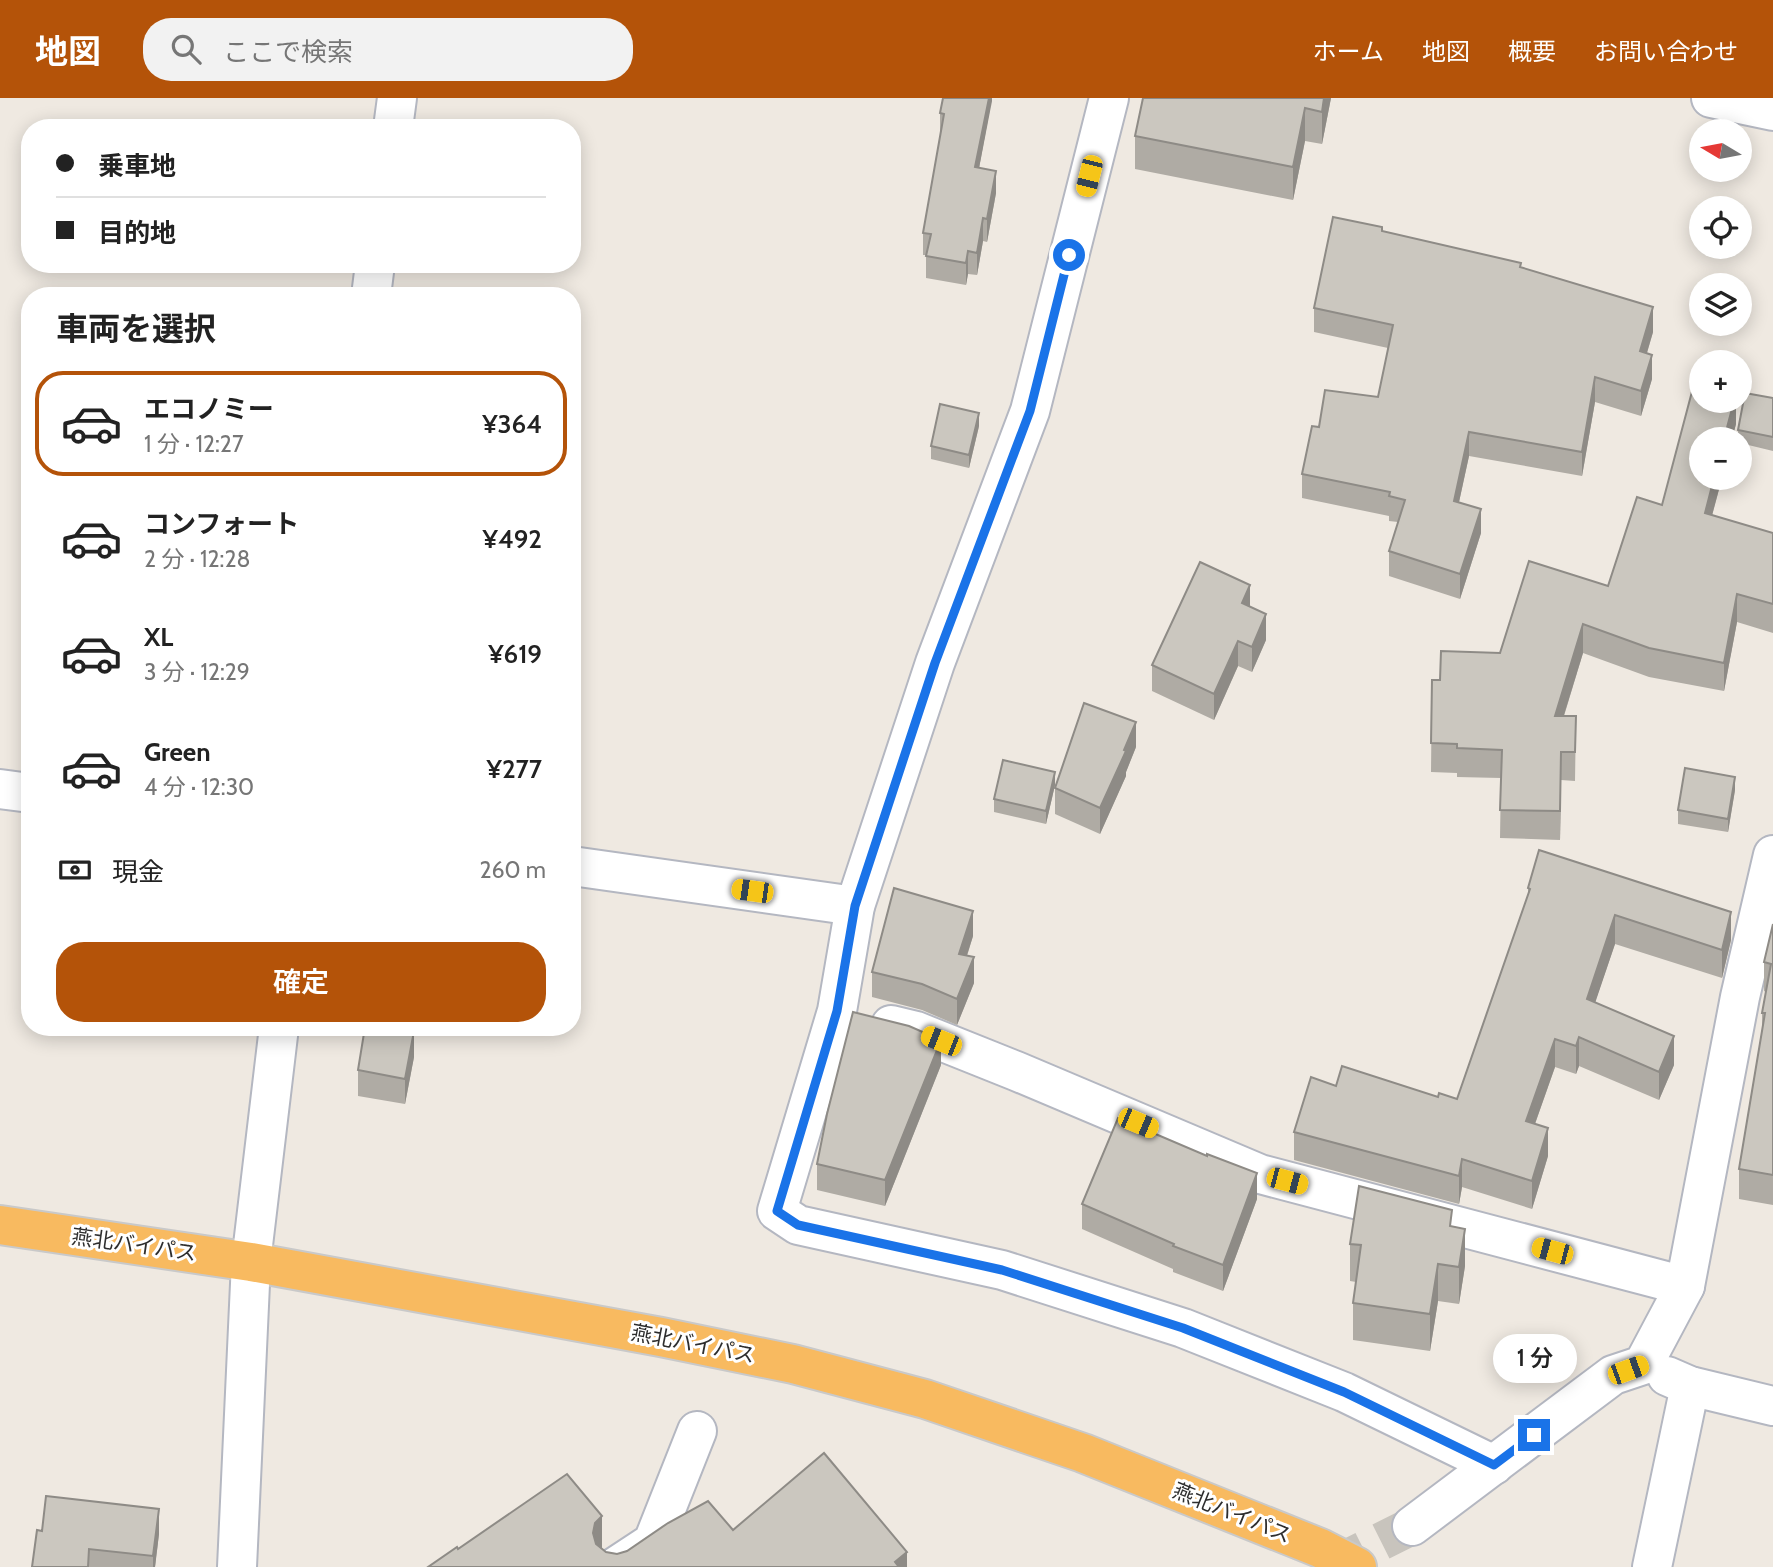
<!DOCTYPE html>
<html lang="ja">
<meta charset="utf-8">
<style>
body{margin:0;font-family:Cabin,"Noto Sans JP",sans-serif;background:#f2f2f2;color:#222;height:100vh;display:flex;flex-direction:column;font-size:26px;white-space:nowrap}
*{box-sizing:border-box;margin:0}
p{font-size:23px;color:#767676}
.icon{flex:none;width:38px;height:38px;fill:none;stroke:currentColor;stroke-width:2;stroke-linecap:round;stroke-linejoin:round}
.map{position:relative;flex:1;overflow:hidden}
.drawer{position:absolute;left:21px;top:189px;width:560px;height:749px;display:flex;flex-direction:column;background:#fff;border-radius:28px;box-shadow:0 4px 18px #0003}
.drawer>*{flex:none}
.top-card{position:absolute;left:21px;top:21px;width:560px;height:154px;border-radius:28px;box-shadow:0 4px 18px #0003;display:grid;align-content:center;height:154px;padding:0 35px;background:#fff}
.needle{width:46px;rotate:280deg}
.tools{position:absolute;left:1689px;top:21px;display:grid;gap:14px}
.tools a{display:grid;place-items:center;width:63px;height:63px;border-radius:50%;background:#fff;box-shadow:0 4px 18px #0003;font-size:35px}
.end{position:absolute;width:32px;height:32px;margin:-16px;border:9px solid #1a73e8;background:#fff;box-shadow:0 0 0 4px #fff}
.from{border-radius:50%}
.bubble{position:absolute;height:49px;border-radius:24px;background:#fff;box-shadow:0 4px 18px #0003;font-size:23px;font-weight:600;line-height:49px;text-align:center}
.car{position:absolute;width:21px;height:42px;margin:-21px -10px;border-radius:9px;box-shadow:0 0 5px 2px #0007;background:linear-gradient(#f5c518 24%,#345 0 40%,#f5c518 0 76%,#345 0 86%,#f5c518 0)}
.top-card b{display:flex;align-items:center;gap:24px;height:66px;font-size:26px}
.top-card b+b{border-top:2px solid #e0e0e0}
.top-card i{width:18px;height:18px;background:#222}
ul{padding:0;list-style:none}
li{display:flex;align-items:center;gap:21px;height:105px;margin:0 14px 10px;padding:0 21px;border:4px solid transparent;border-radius:28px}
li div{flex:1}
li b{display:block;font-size:26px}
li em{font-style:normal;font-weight:600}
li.current{border-color:#b45309}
li>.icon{width:63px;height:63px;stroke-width:1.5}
h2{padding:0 35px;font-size:32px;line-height:84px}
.pay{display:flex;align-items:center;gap:18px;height:77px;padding:0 35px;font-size:26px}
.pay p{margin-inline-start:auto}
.primary-button{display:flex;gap:14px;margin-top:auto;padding:14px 35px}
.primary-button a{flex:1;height:80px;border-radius:28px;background:#b45309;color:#fff;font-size:28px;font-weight:600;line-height:80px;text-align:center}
header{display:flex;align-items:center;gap:42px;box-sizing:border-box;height:98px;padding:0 35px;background:#b45309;color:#fff}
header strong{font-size:33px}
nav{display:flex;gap:38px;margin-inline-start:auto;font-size:24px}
.search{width:490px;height:63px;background:#f2f2f2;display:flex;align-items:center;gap:18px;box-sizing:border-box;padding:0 24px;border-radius:28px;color:#767676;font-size:26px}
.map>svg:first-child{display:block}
</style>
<header>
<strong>地図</strong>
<div class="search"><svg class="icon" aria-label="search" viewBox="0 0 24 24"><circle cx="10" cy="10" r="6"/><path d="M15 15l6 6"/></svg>ここで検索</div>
<nav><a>ホーム</a><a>地図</a><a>概要</a><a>お問い合わせ</a></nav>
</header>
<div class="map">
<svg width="1773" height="1469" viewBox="0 0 1773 1469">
<rect width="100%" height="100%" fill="#efe9e1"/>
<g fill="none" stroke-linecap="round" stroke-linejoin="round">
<polyline stroke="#c8c4bd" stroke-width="38" stroke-dasharray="38 19" stroke-linecap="butt" points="1330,1469 1412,1428"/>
<defs>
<g id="minor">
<polyline points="1109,0 1030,313 935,565 855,808 837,913 777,1113 798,1127 1002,1172 1183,1230 1344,1294 1494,1367"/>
<polyline points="1711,0 1773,13"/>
<polyline points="0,691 30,695"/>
<polyline points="572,768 855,808"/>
<polyline points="891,927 916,933 1016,973 1260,1076 1685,1188"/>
<polyline points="1667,1278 1690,1288 1773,1308"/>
<polyline points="1412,1428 1613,1277 1643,1267 1685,1188 1740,899 1773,757"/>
<polyline points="615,1469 653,1444 697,1333"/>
<polyline points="1652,1469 1690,1288"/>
</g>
<g id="tertiary">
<polyline points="393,30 397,0"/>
<polyline points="371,198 375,166"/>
<polyline points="237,1469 251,1164 279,929"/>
</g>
<polyline id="trunk" points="0,1127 251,1164 661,1239 793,1266 925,1301 1083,1355 1320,1450 1357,1469"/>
</defs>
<use href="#minor" stroke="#b4b7c1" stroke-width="42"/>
<use href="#tertiary" stroke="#b4b7c1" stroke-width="42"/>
<use href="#trunk" stroke="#c9c9c9" stroke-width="42"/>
<use href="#minor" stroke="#fff" stroke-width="38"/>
<use href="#tertiary" stroke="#fff" stroke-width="38"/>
<use href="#trunk" stroke="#f8ba60" stroke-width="38"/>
</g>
<g fill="#afaba4">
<polygon points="992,0 979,70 996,95 987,144 983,143 977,177 968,176 966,187 926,180 926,157 923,157 923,135 940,38 940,15"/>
<polygon points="1143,0 1331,0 1322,46 1305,43 1293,102 1135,71 1135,38"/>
<polygon points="1382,133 1521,169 1653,234 1647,255 1652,281 1641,318 1595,304 1582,378 1469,358 1459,404 1481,435 1460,501 1389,478 1389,453 1398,424 1389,423 1389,418 1302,400 1302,376 1319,329 1378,299 1388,250 1314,234 1314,210"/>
<polygon points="1694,286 1701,288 1701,303 1736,303 1736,326 1732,341 1701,341 1701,380 1722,380 1712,417 1773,435 1773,535 1737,524 1724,593 1649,579 1583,555 1564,618 1576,618 1575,683 1561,682 1560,742 1500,740 1501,680 1457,679 1457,675 1431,674 1432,582 1440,582 1441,553 1500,555 1529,463 1608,488 1637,399 1662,407"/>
<polygon points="1773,300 1773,353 1740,345 1740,341 1738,341 1738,332"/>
<polygon points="979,328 969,370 931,361 931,348"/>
<polygon points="1250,508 1266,542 1252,574 1238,568 1214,622 1152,593 1152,567"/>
<polygon points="1136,649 1126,674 1126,678 1100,736 1055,716 1055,690"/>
<polygon points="1055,687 1046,726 994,714 994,701"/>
<polygon points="1735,692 1728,734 1678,726 1678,712"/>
<polygon points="1528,790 1731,842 1722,880 1615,846 1595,904 1674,967 1659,1002 1579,968 1576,976 1555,969 1535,1026 1548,1058 1532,1111 1462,1089 1459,1106 1294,1062 1294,1034 1336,988 1457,1001 1528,798"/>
<polygon points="1773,826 1773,1107 1739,1101 1739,1071 1762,936 1762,915 1766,894 1764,893 1764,864"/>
<polygon points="973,838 967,858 974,885 957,927 922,912 872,899 872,874"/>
<polygon points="365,929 409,929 408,933 414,959 405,1006 358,998 358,972"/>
<polygon points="941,967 885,1108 817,1092 817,1066"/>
<polygon points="1207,1058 1257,1101 1223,1193 1173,1174 1173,1171 1082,1131 1082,1106"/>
<polygon points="1452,1129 1465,1168 1459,1206 1438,1203 1430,1253 1353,1242 1353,1205 1356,1184 1350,1183 1350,1146"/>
<polygon points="37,1432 159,1436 155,1469 32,1469"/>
</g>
<g fill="#8e8b86">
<polygon points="989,0 992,0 992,3 975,91 975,69"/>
<polygon points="1324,0 1331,0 1322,46 1322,14"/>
<polygon points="1305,10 1305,43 1293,102 1293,69"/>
<polygon points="996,73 996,95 987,144 987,121"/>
<polygon points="983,120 983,143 977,177 977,155"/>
<polygon points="968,153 968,176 966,187 966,165"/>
<polygon points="1653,209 1653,234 1640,278 1640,253"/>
<polygon points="1652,257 1652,281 1641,318 1641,293"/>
<polygon points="1595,279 1595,304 1582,378 1582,354"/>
<polygon points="1734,303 1736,303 1736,326 1732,341 1724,341"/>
<polygon points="979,315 979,328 969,370 969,357"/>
<polygon points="1469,334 1469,358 1454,427 1454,403"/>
<polygon points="1714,380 1722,380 1705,444 1705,415"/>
<polygon points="1481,411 1481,435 1460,501 1460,476"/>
<polygon points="1250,487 1250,512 1242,505"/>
<polygon points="1737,496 1737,524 1724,593 1724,565"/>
<polygon points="1266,516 1266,542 1252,574 1252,549"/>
<polygon points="1583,526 1583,555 1555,646 1555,618"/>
<polygon points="1238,543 1238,568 1214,622 1214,596"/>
<polygon points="1136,624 1136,649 1126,674 1126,678 1100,736 1100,710"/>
<polygon points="1561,654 1561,682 1560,742 1560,713"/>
<polygon points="1055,674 1055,687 1046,726 1046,713"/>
<polygon points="1735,679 1735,692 1728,734 1728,721"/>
<polygon points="973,813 973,838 959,882 959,856"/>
<polygon points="1731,814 1731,842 1722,880 1722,852"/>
<polygon points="1615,817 1615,846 1587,929 1587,901"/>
<polygon points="974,859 974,885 957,927 957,901"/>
<polygon points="414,933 414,959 405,1006 405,981"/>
<polygon points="1674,938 1674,967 1659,1002 1659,974"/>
<polygon points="1579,939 1579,968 1576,976 1576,948"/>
<polygon points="1555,941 1555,969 1526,1051 1526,1023"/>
<polygon points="941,942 941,967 885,1108 885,1082"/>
<polygon points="1548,1030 1548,1058 1532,1111 1532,1083"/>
<polygon points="1462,1061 1462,1089 1459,1106 1459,1078"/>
<polygon points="1257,1075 1257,1101 1223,1193 1223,1167"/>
<polygon points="1465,1131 1465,1168 1459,1206 1459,1169"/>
<polygon points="1438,1166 1438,1203 1430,1253 1430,1216"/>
<polygon points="159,1411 159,1436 155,1469 153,1469 153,1458"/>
<polygon points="602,1418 602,1452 593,1469 593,1435 595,1425"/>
<polygon points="907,1454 907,1469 895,1469 895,1464"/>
</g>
<g fill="#cbc7bf" stroke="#8e8b86" stroke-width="2">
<polygon points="943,0 989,0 975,69 996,73 987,121 983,120 977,155 968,153 966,165 926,158 931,136 923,135 944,16 940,15"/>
<polygon points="1143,0 1324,0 1322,14 1305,10 1293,69 1135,38"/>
<polygon points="1333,119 1382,129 1382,133 1521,165 1520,169 1653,209 1640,253 1652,257 1641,293 1595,279 1582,354 1469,334 1454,403 1481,411 1460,476 1389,453 1405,402 1389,398 1390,394 1302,376 1312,328 1319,329 1325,292 1378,299 1393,227 1314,210"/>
<polygon points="1694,286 1701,288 1701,303 1734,303 1724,341 1701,341 1701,380 1714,380 1705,415 1773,435 1773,506 1737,496 1724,565 1649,550 1583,526 1555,618 1576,618 1575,654 1561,654 1560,713 1500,712 1502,652 1457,650 1457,646 1431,645 1432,582 1440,582 1441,553 1500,555 1529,463 1608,488 1637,399 1662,407"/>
<polygon points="1745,295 1773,300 1773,339 1738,332"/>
<polygon points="940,306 979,315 969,357 931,348"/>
<polygon points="1200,464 1250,487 1242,505 1266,516 1252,549 1238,543 1214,596 1152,567"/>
<polygon points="1084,605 1136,624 1124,652 1126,653 1100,710 1055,690"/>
<polygon points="1003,662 1055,674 1046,713 994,701"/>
<polygon points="1685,670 1735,679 1728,721 1678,712"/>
<polygon points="1539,752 1731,814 1722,852 1615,817 1587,901 1674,938 1659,974 1579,939 1576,948 1555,941 1526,1023 1548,1030 1532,1083 1462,1061 1459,1078 1294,1034 1311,979 1336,988 1342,968 1438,999 1439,995 1457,1001 1530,791 1528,790"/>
<polygon points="894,790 973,813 959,856 974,859 957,901 922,886 872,874"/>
<polygon points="1773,826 1773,1077 1739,1071 1765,915 1762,915 1771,866 1764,864"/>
<polygon points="853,914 909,928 941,942 885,1082 817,1066 827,1016"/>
<polygon points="365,929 405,929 405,932 414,933 405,981 358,972"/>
<polygon points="1118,1020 1207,1058 1207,1056 1257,1075 1223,1167 1173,1148 1174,1146 1082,1106"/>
<polygon points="1359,1088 1452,1112 1450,1128 1465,1131 1459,1169 1438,1166 1430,1216 1353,1205 1361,1147 1350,1146"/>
<polygon points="824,1355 907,1454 895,1464 899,1469 428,1469 457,1449 458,1451 567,1376 602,1418 595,1425 593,1435 596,1446 606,1454 617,1456 627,1453 668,1425 708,1403 733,1432"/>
<polygon points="46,1398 159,1411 153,1458 89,1451 88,1469 32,1469 37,1432 42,1433"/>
</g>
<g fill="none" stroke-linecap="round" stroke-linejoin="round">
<polyline stroke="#1a73e8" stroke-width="9" points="1069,157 1030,313 935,565 855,808 837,913 777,1113 798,1127 1002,1172 1183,1230 1344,1294 1494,1367 1534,1337"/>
</g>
<g text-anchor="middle" stroke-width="6" stroke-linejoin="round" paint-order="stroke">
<g font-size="21" fill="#2e2e2e" stroke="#fff">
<text transform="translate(134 1147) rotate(8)" y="7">燕北バイパス</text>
<text transform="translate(693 1246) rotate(11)" y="7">燕北バイパス</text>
<text transform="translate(1232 1415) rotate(22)" y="7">燕北バイパス</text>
</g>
</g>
</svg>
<div class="tools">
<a><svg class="needle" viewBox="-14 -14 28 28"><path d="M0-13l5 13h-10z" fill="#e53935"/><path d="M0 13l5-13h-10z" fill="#767676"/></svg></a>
<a><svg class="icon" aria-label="locate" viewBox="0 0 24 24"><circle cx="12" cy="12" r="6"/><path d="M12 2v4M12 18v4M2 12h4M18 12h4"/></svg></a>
<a><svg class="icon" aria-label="layers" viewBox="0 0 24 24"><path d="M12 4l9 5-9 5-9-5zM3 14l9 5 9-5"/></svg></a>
<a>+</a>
<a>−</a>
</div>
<i class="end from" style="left:1069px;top:157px"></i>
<i class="end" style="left:1534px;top:1337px"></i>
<div class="bubble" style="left:1493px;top:1236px;width:84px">1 分</div>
<i class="car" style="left:1089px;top:78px;rotate:194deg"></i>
<i class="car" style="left:752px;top:793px;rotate:278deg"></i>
<i class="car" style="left:941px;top:943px;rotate:292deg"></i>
<i class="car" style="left:1138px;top:1025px;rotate:113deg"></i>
<i class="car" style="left:1287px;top:1083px;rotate:105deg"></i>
<i class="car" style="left:1552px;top:1153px;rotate:285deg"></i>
<i class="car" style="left:1628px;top:1272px;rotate:70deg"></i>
<div class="top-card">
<b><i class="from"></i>乗車地</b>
<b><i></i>目的地</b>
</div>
<section class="drawer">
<h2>車両を選択</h2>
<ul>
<li class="current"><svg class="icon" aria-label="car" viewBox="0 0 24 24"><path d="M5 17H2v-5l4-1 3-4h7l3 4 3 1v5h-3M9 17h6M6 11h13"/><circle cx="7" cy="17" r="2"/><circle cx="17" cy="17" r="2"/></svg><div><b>エコノミー</b><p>1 分 · 12:27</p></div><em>¥364</em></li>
<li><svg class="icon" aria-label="car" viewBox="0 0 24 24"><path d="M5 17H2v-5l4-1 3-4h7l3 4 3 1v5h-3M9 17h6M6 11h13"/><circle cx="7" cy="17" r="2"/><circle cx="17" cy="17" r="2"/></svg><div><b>コンフォート</b><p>2 分 · 12:28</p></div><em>¥492</em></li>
<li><svg class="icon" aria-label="car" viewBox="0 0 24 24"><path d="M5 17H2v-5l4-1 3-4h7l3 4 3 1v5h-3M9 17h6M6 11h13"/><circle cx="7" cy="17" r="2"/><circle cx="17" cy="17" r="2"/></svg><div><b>XL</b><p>3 分 · 12:29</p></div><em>¥619</em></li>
<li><svg class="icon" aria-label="car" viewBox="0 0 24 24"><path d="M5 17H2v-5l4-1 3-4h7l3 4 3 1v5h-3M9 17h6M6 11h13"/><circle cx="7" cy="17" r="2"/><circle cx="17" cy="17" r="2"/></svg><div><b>Green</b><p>4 分 · 12:30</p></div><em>¥277</em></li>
</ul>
<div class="pay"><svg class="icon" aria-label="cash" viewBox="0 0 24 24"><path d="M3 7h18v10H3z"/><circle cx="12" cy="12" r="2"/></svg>現金<p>260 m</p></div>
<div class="primary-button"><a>確定</a></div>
</section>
</div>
